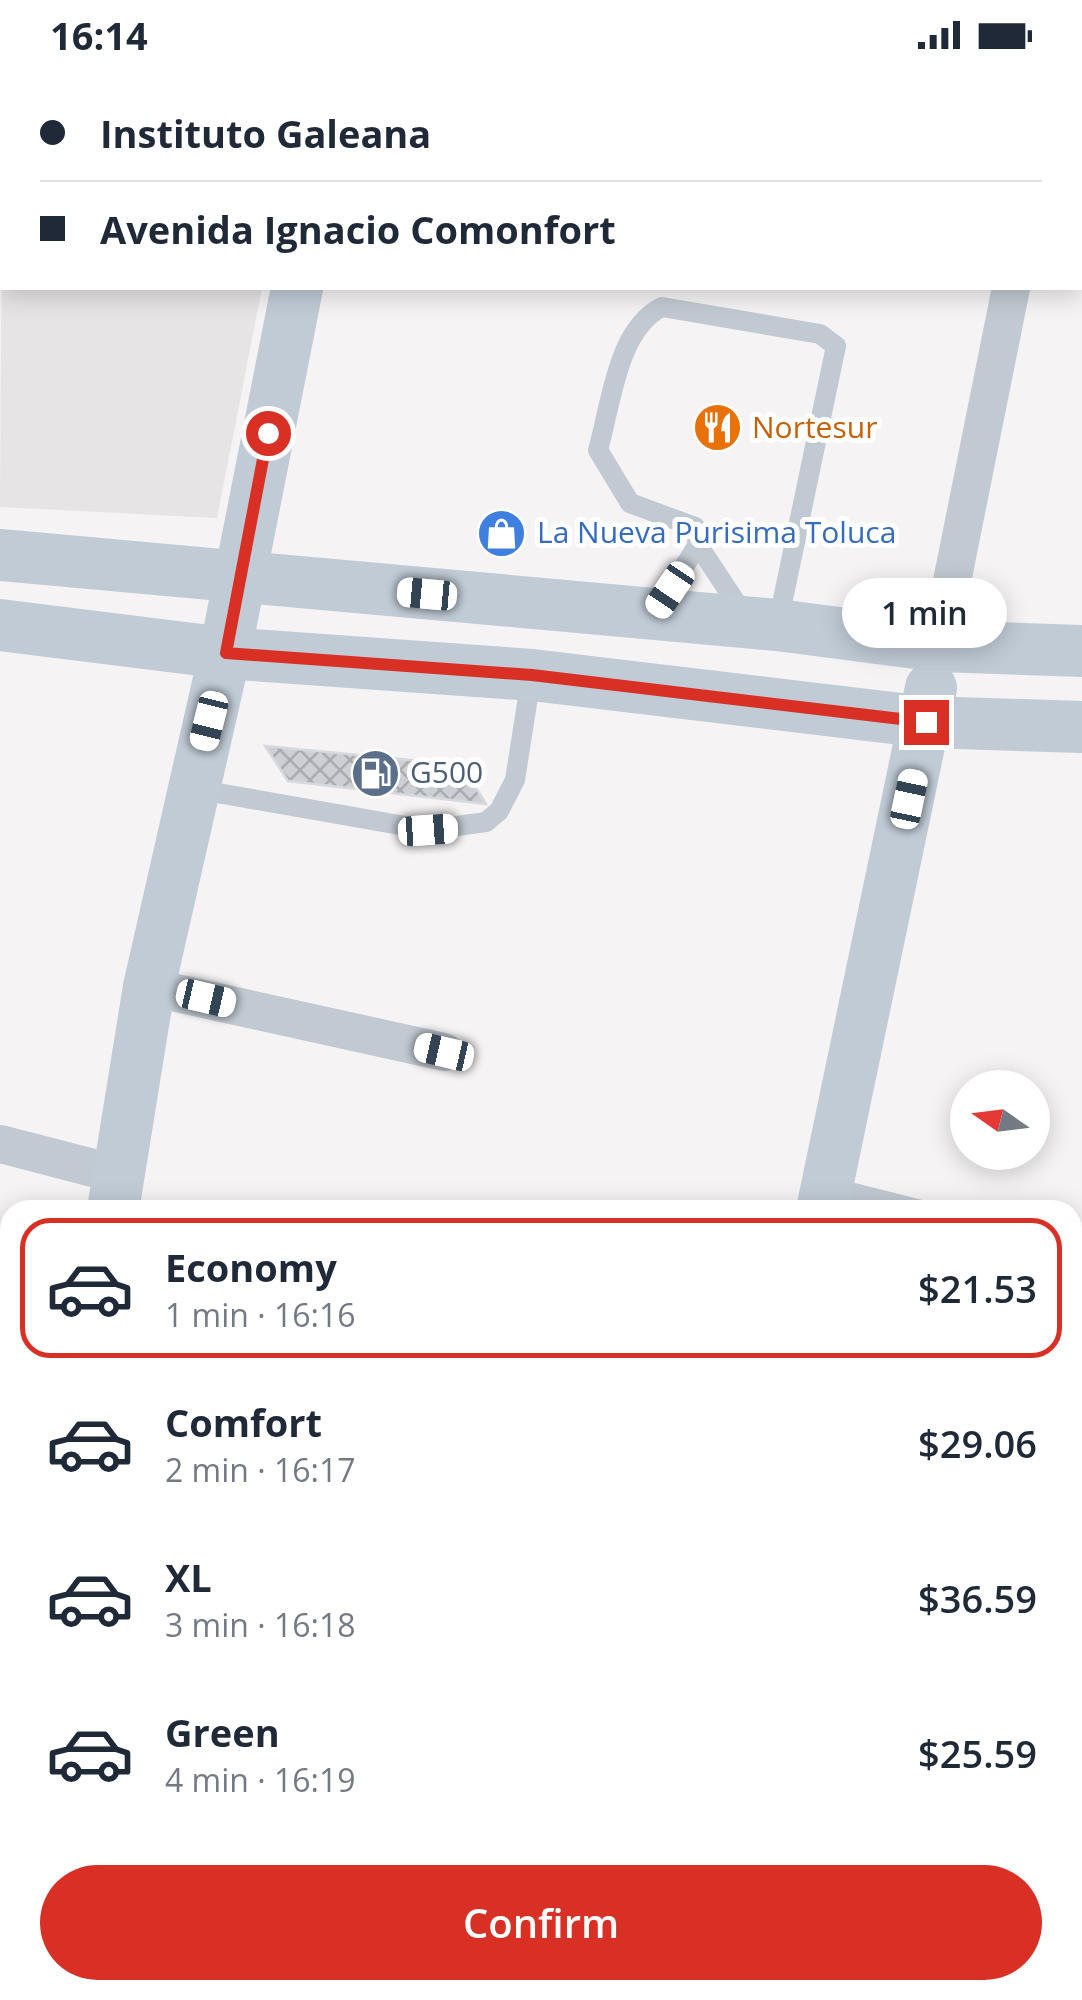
<!DOCTYPE html>
<meta charset="utf-8">
<style>
body{margin:0;font-family:"Open Sans",sans-serif;background:#f6f6f7;color:#1f2937;height:100vh;display:flex;flex-direction:column;font-size:38px;white-space:nowrap}
*{box-sizing:border-box;margin:0}
p{font-size:32px;color:#747a83}
.icon{flex:none;width:55px;height:55px;fill:none;stroke:currentColor;stroke-width:2;stroke-linecap:round;stroke-linejoin:round}
.map{position:relative;flex:1;overflow:hidden}
.drawer{position:absolute;left:0px;top:1130px;width:1082px;height:800px;display:flex;flex-direction:column;background:#fff;border-radius:30px 30px 0 0;box-shadow:0 5px 25px #0003}
.drawer>*{flex:none}
.banner{position:absolute;left:0px;top:0px;width:1082px;height:220px;box-shadow:0 5px 25px #0003;display:grid;align-content:center;height:220px;padding:0 40px;background:#fff}
.needle{width:65px;rotate:284deg}
.fabs{position:absolute;left:950px;top:1000px;display:grid;gap:20px}
.fabs a{display:grid;place-items:center;width:100px;height:100px;border-radius:50%;background:#fff;box-shadow:0 5px 25px #0003;font-size:50px}
.end{position:absolute;width:45px;height:45px;margin:-22px;border:12px solid #d93025;background:#fff;box-shadow:0 0 0 5px #fff}
.from{border-radius:50%}
.bubble{position:absolute;height:70px;border-radius:35px;background:#fff;box-shadow:0 5px 25px #0003;font-size:32px;font-weight:600;line-height:70px;text-align:center}
.car{position:absolute;width:30px;height:60px;margin:-30px -15px;border-radius:12px;box-shadow:0 0 8px 2px #0007;background:linear-gradient(#fff 24%,#345 0 40%,#fff 0 76%,#345 0 86%,#fff 0)}
.banner b{display:flex;align-items:center;gap:35px;height:95px;font-size:38px}
.banner b+b{border-top:2px solid #e0e1e3}
.banner i{width:25px;height:25px;background:#1f2937}
ul{padding:18px 0 0;list-style:none}
li{display:flex;align-items:center;gap:30px;height:140px;margin:0 20px 15px;padding:0 20px;border:5px solid transparent;border-radius:30px}
li div{flex:1}
li b{display:block;font-size:38px}
li em{font-style:normal;font-weight:600}
li.selected{border-color:#d93025}
li>.icon{width:90px;height:90px;stroke-width:1.5}
.button{display:flex;gap:20px;margin-top:auto;padding:20px 40px}
.button a{flex:1;height:115px;border-radius:60px;background:#d93025;color:#fff;font-size:40px;font-weight:600;line-height:115px;text-align:center}
.status{display:flex;justify-content:space-between;align-items:center;height:70px;padding:0 50px;background:#fff;direction:ltr}
.status svg{height:28px;fill:currentColor}
.map>svg:first-child{display:block}
</style>
<div class="status"><b>16:14</b><svg viewBox="0 0 49 12"><path d="M0 12V9h3v3zM5 12V6h3v6zM10 12V3h3v9zM15 12V0h3v12zM26 1h20v11H26zM47 4h2v5h-2z"/></svg></div>
<div class="map">
<svg width="1082" height="1930" viewBox="0 0 1082 1930">
<defs>
<pattern id="building-cross-hatch" width="8" height="8" patternUnits="userSpaceOnUse" patternTransform="scale(2.5)"><rect width="8" height="8" fill="#cdcfd5"/><path d="M0 0l8 8M0 8l8-8" fill="none" stroke="#a8abb0"/></pattern>
</defs>
<rect width="100%" height="100%" fill="#f5f3f3"/>
<polygon fill="#e6e4e5" points="2,96 2,218 262,218 217,448 0,437"/>
<polygon fill="url(#building-cross-hatch)" stroke="#d7d9de" stroke-width="2.5" points="265,676 462,695 486,734 288,711"/>
<g fill="none" stroke-linecap="round" stroke-linejoin="round">
<g stroke="#c1cad2" stroke-width="20">
<polyline points="698,475 745,546"/>
<path d="M657 538 698 475 695 457 630 433 598 380C611 335 617 259 662 237L820 264 836 276 778 553"/>
<polyline points="195,719 428,760 486,752 499,741 515,710 531,608"/>
<polyline points="826,1116 921,1140"/>
<polyline points="1072,1178 1082,1180"/>
<polyline points="878,1930 881,1920"/>
</g>
<g stroke="#c1cad2" stroke-width="38">
<polyline points="809,2 810,0"/>
<polyline points="1054,2 1055,0"/>
<polyline points="1080,13 1082,16"/>
<polyline points="939,576 1011,218"/>
<polyline points="149,917 444,982"/>
<polyline points="0,1074 120,1105"/>
<polyline points="0,1244 10,1247"/>
<polyline points="0,1344 10,1346"/>
<polyline points="1072,1555 1079,1534"/>
<polyline points="486,1930 489,1920"/>
</g>
<g stroke="#c1cbd6" stroke-width="52">
<polyline points="341,2 342,0"/>
<polyline points="0,485 777,555 939,576 1082,581"/>
<polyline points="0,555 225,583 532,605 926,652 1082,657"/>
<polyline points="113,1140 149,917 225,583 297,218"/>
<polyline points="822,1140 931,618"/>
<polyline points="0,1702 10,1653"/>
<polyline points="659,1930 661,1920"/>
</g>
</g>
<g fill="none" stroke-linecap="round" stroke-linejoin="round">
<polyline stroke="#d93025" stroke-width="12" points="268,363 226,583 532,605 926,652"/>
</g>
<defs>
<symbol id="restaurant-disc" viewBox="-11 -11 22 22"><circle r="9.5" fill="#e8710a" stroke="#fff"/><path d="M-5-6h1v4h1v-4h1v4h1v-4h1v5L-1.5 .5V6h-2V.5L-5-1ZM5-6V6H3V1.5H1.5Q1.5-4 5-6Z" fill="#fff"/></symbol>
<symbol id="shop-disc" viewBox="-11 -11 22 22"><circle r="9.5" fill="#3f7fe0" stroke="#fff"/><path d="M-5-2.5h2.3a2.7 3.5 0 0 1 5.4 0H5L5.5 6h-11ZM-1.5-2.5h3a1.5 2.3 0 0 0-3 0Z" fill="#fff"/></symbol>
<symbol id="fuel-disc" viewBox="-11 -11 22 22"><circle r="9.5" fill="#5c6f8a" stroke="#fff"/><path d="M-5.5-6h7V0h2V4h1.3V-2.5L3-4.5l.8-.8L6-3V5H2.5V1h-1V6h-7ZM-4.2-4.7v3.2H.2V-4.7Z" fill="#fff"/></symbol>
</defs>
<g fill-rule="evenodd">
<use href="#restaurant-disc" x="690" y="330" width="55" height="55"/>
<use href="#shop-disc" x="474" y="436" width="55" height="55"/>
<use href="#fuel-disc" x="348" y="676" width="55" height="55"/>
</g>
<g text-anchor="middle" stroke-width="10" stroke-linejoin="round" paint-order="stroke">
<g font-size="30" fill="#c56008" stroke="#fff" text-anchor="start">
<text x="752" y="368">Nortesur</text>
</g>
<g font-size="30" fill="#366cbe" stroke="#fff" text-anchor="start">
<text x="537" y="473">La Nueva Purisima Toluca</text>
</g>
<g font-size="30" fill="#4e5e75" stroke="#fff" text-anchor="start">
<text x="410" y="713">G500</text>
</g>
</g>
</svg>
<div class="fabs">
<a><svg class="needle" viewBox="-14 -14 28 28"><path d="M0-13l5 13h-10z" fill="#e53935"/><path d="M0 13l5-13h-10z" fill="#747a83"/></svg></a>
</div>
<i class="end from" style="left:268px;top:363px"></i>
<i class="end" style="left:926px;top:652px"></i>
<div class="bubble" style="left:842px;top:508px;width:165px">1 min</div>
<i class="car" style="left:670px;top:520px;rotate:214deg"></i>
<i class="car" style="left:427px;top:524px;rotate:275deg"></i>
<i class="car" style="left:209px;top:651px;rotate:194deg"></i>
<i class="car" style="left:909px;top:729px;rotate:12deg"></i>
<i class="car" style="left:428px;top:760px;rotate:86deg"></i>
<i class="car" style="left:206px;top:928px;rotate:103deg"></i>
<i class="car" style="left:444px;top:982px;rotate:283deg"></i>
<div class="banner">
<b><i class="from"></i>Instituto Galeana</b>
<b><i></i>Avenida Ignacio Comonfort</b>
</div>
<section class="drawer">
<ul>
<li class="selected"><svg class="icon" aria-label="car" viewBox="0 0 24 24"><path d="M5 17H2v-5l4-1 3-4h7l3 4 3 1v5h-3M9 17h6M6 11h13"/><circle cx="7" cy="17" r="2"/><circle cx="17" cy="17" r="2"/></svg><div><b>Economy</b><p>1 min · 16:16</p></div><em>$21.53</em></li>
<li><svg class="icon" aria-label="car" viewBox="0 0 24 24"><path d="M5 17H2v-5l4-1 3-4h7l3 4 3 1v5h-3M9 17h6M6 11h13"/><circle cx="7" cy="17" r="2"/><circle cx="17" cy="17" r="2"/></svg><div><b>Comfort</b><p>2 min · 16:17</p></div><em>$29.06</em></li>
<li><svg class="icon" aria-label="car" viewBox="0 0 24 24"><path d="M5 17H2v-5l4-1 3-4h7l3 4 3 1v5h-3M9 17h6M6 11h13"/><circle cx="7" cy="17" r="2"/><circle cx="17" cy="17" r="2"/></svg><div><b>XL</b><p>3 min · 16:18</p></div><em>$36.59</em></li>
<li><svg class="icon" aria-label="car" viewBox="0 0 24 24"><path d="M5 17H2v-5l4-1 3-4h7l3 4 3 1v5h-3M9 17h6M6 11h13"/><circle cx="7" cy="17" r="2"/><circle cx="17" cy="17" r="2"/></svg><div><b>Green</b><p>4 min · 16:19</p></div><em>$25.59</em></li>
</ul>
<div class="button"><a>Confirm</a></div>
</section>
</div>
